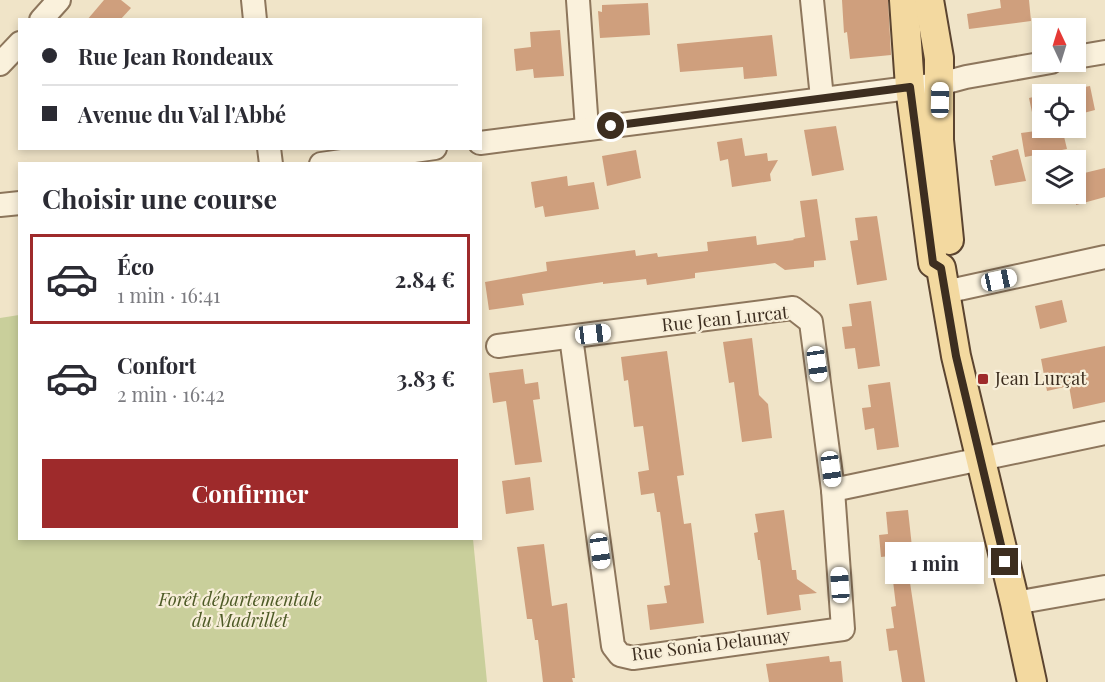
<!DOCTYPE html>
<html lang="fr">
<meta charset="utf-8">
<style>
body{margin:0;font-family:"Playfair Display",serif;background:#f7f7f7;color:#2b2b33;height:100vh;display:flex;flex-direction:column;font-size:22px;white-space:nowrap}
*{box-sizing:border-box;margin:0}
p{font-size:20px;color:#7c7c81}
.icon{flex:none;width:33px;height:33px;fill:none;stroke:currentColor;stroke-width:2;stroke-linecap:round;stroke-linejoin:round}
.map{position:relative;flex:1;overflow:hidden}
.details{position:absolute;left:18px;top:162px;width:464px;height:378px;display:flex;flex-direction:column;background:#fff;border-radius:0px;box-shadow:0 3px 9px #0003}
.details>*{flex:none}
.banner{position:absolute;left:18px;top:18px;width:464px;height:132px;border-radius:0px;box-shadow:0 3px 9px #0003;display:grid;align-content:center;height:132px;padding:0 24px;background:#fff}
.needle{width:39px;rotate:356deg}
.buttons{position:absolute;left:1032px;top:18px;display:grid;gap:12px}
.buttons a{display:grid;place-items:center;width:54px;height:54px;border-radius:0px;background:#fff;box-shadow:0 3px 9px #0003;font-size:30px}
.end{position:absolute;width:27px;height:27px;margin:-14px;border:8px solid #3d2e20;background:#fff;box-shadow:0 0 0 3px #fff}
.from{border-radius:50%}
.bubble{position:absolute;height:42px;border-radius:0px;background:#fff;box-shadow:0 3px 9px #0003;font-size:20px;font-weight:700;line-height:42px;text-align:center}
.car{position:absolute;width:18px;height:36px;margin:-18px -9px;border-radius:8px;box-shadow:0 0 4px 2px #0007;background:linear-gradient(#fff 24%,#345 0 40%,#fff 0 76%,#345 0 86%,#fff 0)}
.banner b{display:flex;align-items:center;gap:21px;height:57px;font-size:22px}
.banner b+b{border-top:2px solid #e1e1e2}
.banner i{width:15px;height:15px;background:#2b2b33}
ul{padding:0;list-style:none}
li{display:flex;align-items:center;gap:18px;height:90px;margin:0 12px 9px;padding:0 12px;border:3px solid transparent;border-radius:0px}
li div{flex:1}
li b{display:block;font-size:22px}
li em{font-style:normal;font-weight:700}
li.active{border-color:#9e2a2b}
li>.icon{width:54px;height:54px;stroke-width:1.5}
h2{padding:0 24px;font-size:27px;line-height:72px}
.primary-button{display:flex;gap:12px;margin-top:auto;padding:12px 24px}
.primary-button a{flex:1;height:69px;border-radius:0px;background:#9e2a2b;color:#fff;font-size:24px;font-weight:700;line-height:69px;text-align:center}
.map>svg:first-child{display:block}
</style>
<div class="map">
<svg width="1105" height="682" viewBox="0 0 1105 682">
<rect width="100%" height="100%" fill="#f0e4c8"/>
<polygon fill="#c9cf9b" points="19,315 20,538 473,539 487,682 0,682 0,318"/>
<g fill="#cf9f7d">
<polygon points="104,0 121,0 131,8 120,20 87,20"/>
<polygon points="842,0 888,0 891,55 850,59 847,32 844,33"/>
<polygon points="1000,0 1029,0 1031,21 969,29 967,14 1001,8"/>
<polygon points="648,3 650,35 600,38 598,11 602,12 602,5"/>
<polygon points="560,30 564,76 534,78 533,69 516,71 514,49 531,47 530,32"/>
<polygon points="772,35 777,76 744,79 743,67 680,72 677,44"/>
<polygon points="1090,86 1095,110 1076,115 1076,94 1045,94"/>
<polygon points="1042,95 1042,128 1062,128 1067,149 1025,157 1021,133 1036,131 1029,98"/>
<polygon points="836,126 844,170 812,176 804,130"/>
<polygon points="742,138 745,156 767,153 768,161 778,160 770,174 771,181 732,187 728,159 720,161 717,142"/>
<polygon points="1018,149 1026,181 995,186 990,160 993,160 992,156"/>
<polygon points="636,150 641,178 607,186 602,156"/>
<polygon points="1105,168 1105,197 1076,205 1076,175"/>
<polygon points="567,176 568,186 594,182 599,209 545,217 543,206 535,208 531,182"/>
<polygon points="817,199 826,260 814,261 814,267 785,270 775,263 695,273 695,278 647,285 646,279 603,284 603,282 522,294 524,305 489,310 485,282 547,271 546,262 635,250 636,256 657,253 658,257 708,251 707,242 756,236 757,245 794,240 793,239 805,237 800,201"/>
<polygon points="877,216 887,280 857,285 850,241 858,240 855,218"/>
<polygon points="1062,300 1067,322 1040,329 1035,306"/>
<polygon points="871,301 880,366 858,369 855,348 845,349 842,327 852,326 849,304"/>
<polygon points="752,338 759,395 768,404 772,438 742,442 734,382 729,383 723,342"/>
<polygon points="1105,346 1105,402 1073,409 1069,386 1047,391 1041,359"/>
<polygon points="667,351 684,475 677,476 684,524 691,523 704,623 650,630 647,605 667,603 664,586 670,585 660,512 657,512 654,493 641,495 638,472 649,470 643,426 634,427 628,380 624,381 621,357"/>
<polygon points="523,369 525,384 538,382 540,399 533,400 542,462 515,465 506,401 493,403 489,373"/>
<polygon points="890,382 899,447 877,450 874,428 865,430 862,408 871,407 868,385"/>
<polygon points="530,477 534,510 506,514 502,481"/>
<polygon points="784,510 792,570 796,570 797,579 817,593 799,595 801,610 767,615 760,560 758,560 754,533 758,532 755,514"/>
<polygon points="908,510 915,575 909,576 925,682 902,682 897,650 889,651 886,629 894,628 891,607 896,606 890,556 881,557 879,535 888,534 886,512"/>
<polygon points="544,544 552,606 567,603 575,678 572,678 573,682 543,682 538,640 535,640 532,619 527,619 517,547"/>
<polygon points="829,656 830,662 841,661 843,682 769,682 766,664"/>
</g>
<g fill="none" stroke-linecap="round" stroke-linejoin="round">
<defs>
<g id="minor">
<polyline points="253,0 255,20"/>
<polyline points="578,0 587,129"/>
<polyline points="812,0 822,98"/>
<polyline points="41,20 59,0"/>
<polyline points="1076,57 1105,52"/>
<polyline points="0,64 20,43"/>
<polyline points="480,143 940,84 966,77 1051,62"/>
<polyline points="269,148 271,164"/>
<polyline points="321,164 435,148"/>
<polyline points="0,205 20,203"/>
<polyline points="945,292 1105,257"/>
<polyline points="571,337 613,646 620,655 633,658 843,629 833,490"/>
<polyline points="498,346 793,308 811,322 833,490 1105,433"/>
<polyline points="1015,603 1105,587"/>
</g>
<g id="major">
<polyline points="904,0 910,87 933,263 941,268 956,356 1015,603 1032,682"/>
<polyline points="929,0 939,58 939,140 949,240"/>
</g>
</defs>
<use href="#minor" stroke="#8d765c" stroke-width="26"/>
<use href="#major" stroke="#5b4430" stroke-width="32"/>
<use href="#minor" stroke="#faf1dc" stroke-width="22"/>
<use href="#major" stroke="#f3d9a0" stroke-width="28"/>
</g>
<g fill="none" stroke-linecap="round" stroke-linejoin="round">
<polyline stroke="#3d2e20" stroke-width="8" points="611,126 910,87 933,263 941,268 956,356 1005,562"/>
</g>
<rect fill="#9e2a2b" stroke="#f7eed8" stroke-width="2" x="977" y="373" width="12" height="12" rx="3"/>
<g text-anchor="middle" stroke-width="4.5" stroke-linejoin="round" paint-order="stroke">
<g font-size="18" fill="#3d2e20" stroke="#f7eed8">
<text transform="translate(725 319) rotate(-6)" y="6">Rue Jean Lurcat</text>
<text transform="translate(711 645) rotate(-7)" y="6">Rue Sonia Delaunay</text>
</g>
<g font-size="18" fill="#3d2e20" stroke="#f7eed8" text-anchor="start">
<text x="995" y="385">Jean Lurçat</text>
</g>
<g font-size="18" font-style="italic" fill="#4d5a26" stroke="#f7eed8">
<text x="240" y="606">Forêt départementale<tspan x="240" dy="21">du Madrillet</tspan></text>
</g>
</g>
</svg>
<div class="buttons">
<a><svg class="needle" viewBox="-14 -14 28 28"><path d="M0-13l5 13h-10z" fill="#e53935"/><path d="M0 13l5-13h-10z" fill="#7c7c81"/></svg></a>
<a><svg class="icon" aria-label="locate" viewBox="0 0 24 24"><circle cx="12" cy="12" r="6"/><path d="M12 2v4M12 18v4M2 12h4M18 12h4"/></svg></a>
<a><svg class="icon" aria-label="layers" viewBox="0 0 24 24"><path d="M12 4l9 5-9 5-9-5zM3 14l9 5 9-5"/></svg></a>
</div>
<i class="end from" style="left:611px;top:126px"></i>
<i class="end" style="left:1005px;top:562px"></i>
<div class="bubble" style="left:885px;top:542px;width:99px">1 min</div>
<i class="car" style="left:940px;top:100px;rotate:1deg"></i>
<i class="car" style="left:999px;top:280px;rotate:78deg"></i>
<i class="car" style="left:593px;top:334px;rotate:83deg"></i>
<i class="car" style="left:817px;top:364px;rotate:172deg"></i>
<i class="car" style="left:831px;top:469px;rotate:172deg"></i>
<i class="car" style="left:600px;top:551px;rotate:172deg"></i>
<i class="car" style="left:840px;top:585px;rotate:356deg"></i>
<div class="banner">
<b><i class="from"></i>Rue Jean Rondeaux</b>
<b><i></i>Avenue du Val l'Abbé</b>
</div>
<section class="details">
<h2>Choisir une course</h2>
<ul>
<li class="active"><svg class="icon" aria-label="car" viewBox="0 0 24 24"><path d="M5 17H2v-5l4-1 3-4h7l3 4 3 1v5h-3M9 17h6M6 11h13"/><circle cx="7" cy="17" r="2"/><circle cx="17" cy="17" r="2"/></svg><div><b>Éco</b><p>1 min · 16:41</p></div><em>2.84 €</em></li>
<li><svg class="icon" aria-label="car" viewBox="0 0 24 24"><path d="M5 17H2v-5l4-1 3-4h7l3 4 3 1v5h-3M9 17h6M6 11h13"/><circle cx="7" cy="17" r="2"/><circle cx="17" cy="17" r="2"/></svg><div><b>Confort</b><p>2 min · 16:42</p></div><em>3.83 €</em></li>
</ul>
<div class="primary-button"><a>Confirmer</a></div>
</section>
</div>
